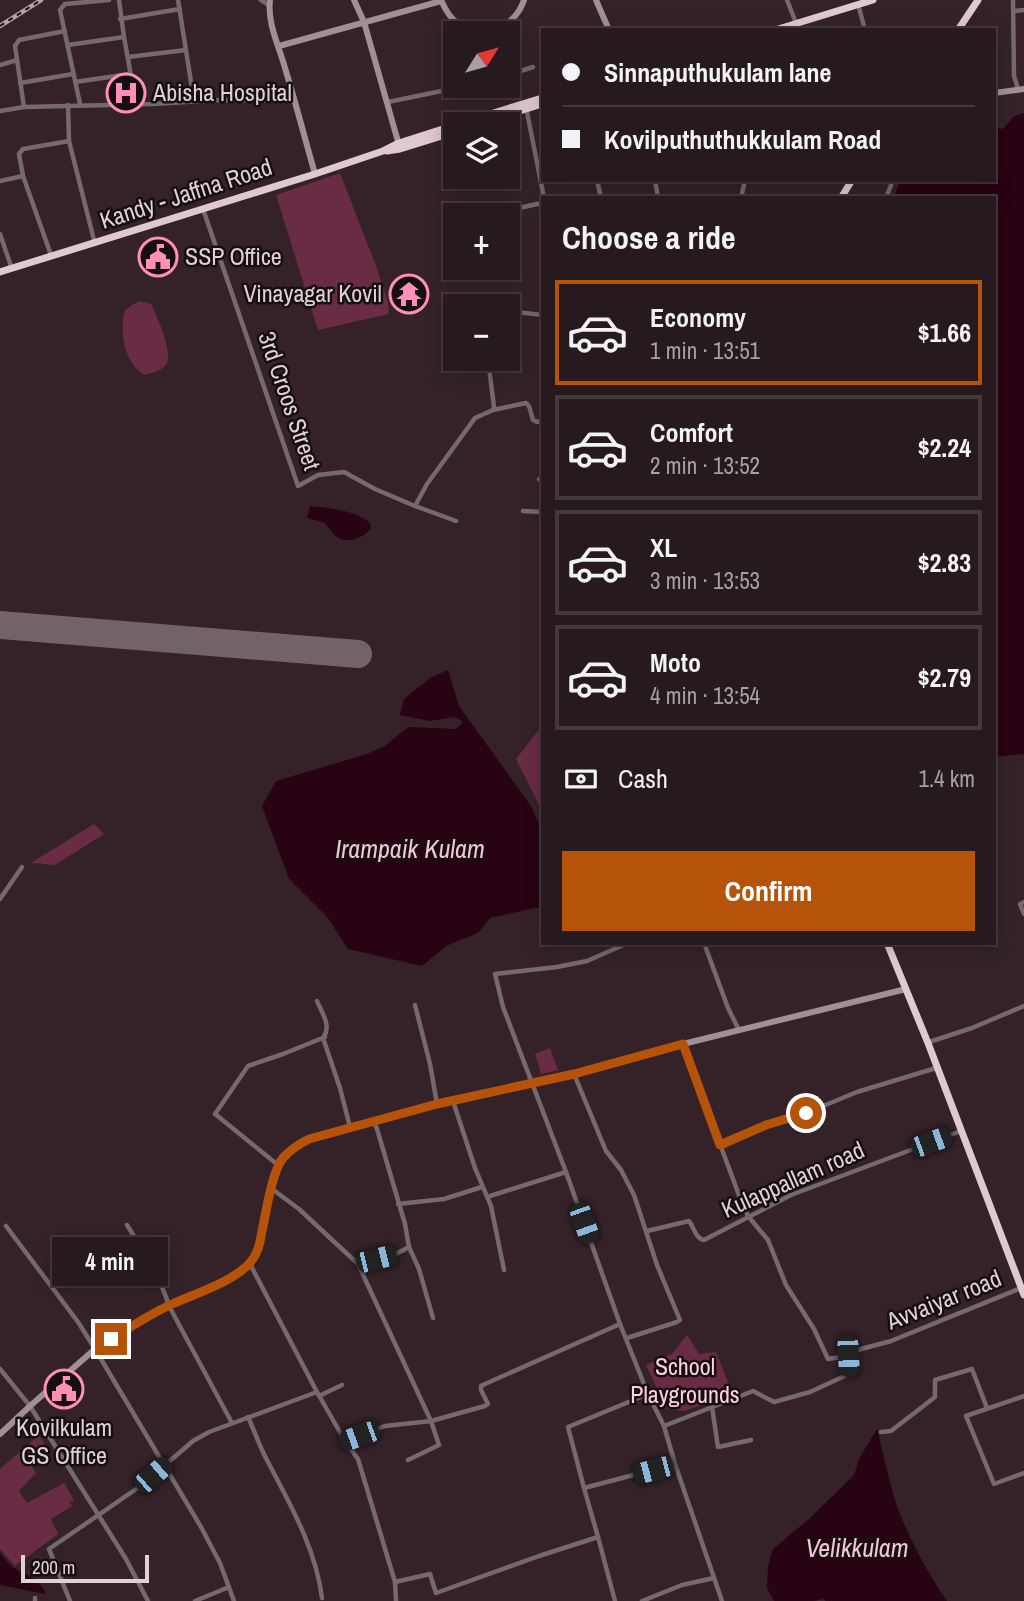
<!DOCTYPE html>
<meta charset="utf-8">
<style>
body{margin:0;font-family:"Archivo Narrow",sans-serif;background:#2f2327;color:#f1f3f6;height:100vh;display:flex;flex-direction:column;font-size:26px;white-space:nowrap}
*{box-sizing:border-box;margin:0}
p{font-size:23px;color:#a4a1a4}
.icon{flex:none;width:38px;height:38px;fill:none;stroke:currentColor;stroke-width:2;stroke-linecap:round;stroke-linejoin:round}
.map{position:relative;flex:1;overflow:hidden}
.sheet{position:absolute;left:541px;top:196px;width:455px;height:749px;display:flex;flex-direction:column;background:#271a1e;border-radius:0px;box-shadow:0 4px 18px #0003,0 0 0 2px #43383c}
.sheet>*{flex:none}
.banner{position:absolute;left:541px;top:28px;width:455px;height:154px;border-radius:0px;box-shadow:0 4px 18px #0003,0 0 0 2px #43383c;display:grid;align-content:center;height:154px;padding:0 21px;background:#271a1e}
.needle{width:46px;rotate:53deg}
.fabs{position:absolute;left:443px;top:21px;display:grid;gap:14px}
.fabs a{display:grid;place-items:center;width:77px;height:77px;border-radius:0px;background:#271a1e;box-shadow:0 4px 18px #0003,0 0 0 2px #43383c;font-size:35px}
.scale{position:absolute;left:21px;bottom:18px;width:128px;box-sizing:border-box;padding-left:7px;border:4px solid #ded2d6;border-top:0;font-size:19px;line-height:24px;white-space:nowrap;color:#ded2d6;-webkit-text-stroke:5px #160e11;paint-order:stroke}
.end{position:absolute;width:32px;height:32px;margin:-16px;border:9px solid #b45309;background:#fff;box-shadow:0 0 0 4px #fff}
.from{border-radius:50%}
.bubble{position:absolute;height:49px;border-radius:0px;background:#271a1e;box-shadow:0 4px 18px #0003,0 0 0 2px #43383c;font-size:23px;font-weight:700;line-height:49px;text-align:center}
.car{position:absolute;width:21px;height:42px;margin:-21px -10px;border-radius:9px;box-shadow:0 0 5px 2px #0007;background:linear-gradient(#222 24%,#8ab4d8 0 40%,#222 0 76%,#8ab4d8 0 86%,#222 0)}
.banner b{display:flex;align-items:center;gap:24px;height:66px;font-size:26px}
.banner b+b{border-top:2px solid #43383c}
.banner i{width:18px;height:18px;background:#f1f3f6}
ul{padding:0;list-style:none}
li{display:flex;align-items:center;gap:21px;height:105px;margin:0 14px 10px;padding:0 7px;border:4px solid #43383c;border-radius:0px}
li div{flex:1}
li b{display:block;font-size:26px}
li em{font-style:normal;font-weight:700}
li.current{border-color:#b45309}
li>.icon{width:63px;height:63px;stroke-width:1.5}
h2{padding:0 21px;font-size:32px;line-height:84px}
.pay{display:flex;align-items:center;gap:18px;height:77px;padding:0 21px;font-size:26px}
.pay p{margin-inline-start:auto}
.primary-button{display:flex;gap:14px;margin-top:auto;padding:14px 21px}
.primary-button a{flex:1;height:80px;border-radius:0px;background:#b45309;color:#fff;font-size:28px;font-weight:700;line-height:80px;text-align:center}
.map>svg:first-child{display:block}
</style>
<div class="map">
<svg width="1024" height="1601" viewBox="0 0 1024 1601">
<rect width="100%" height="100%" fill="#342228"/>
<g fill="#6a2b45">
<polygon points="340,173 376,266 388,302 389,314 318,330 276,195"/>
<path d="M140 301 151 304C157 316 174 354 166 365 161 371 152 373 145 375 124 364 119 331 125 310L132 305Z"/>
<polygon points="542,730 542,811 516,759 537,732"/>
<polygon points="94,824 104,834 55,865 31,863"/>
<polygon points="550,1048 558,1070 541,1074 535,1054"/>
<polygon points="687,1335 699,1354 716,1352 733,1395 684,1411 667,1409 646,1365 672,1354"/>
<polygon points="39,1435 45,1445 29,1460 36,1473 19,1491 27,1503 64,1483 74,1500 70,1502 72,1506 51,1519 58,1534 15,1566 0,1549 0,1469"/>
</g>
<g fill="#280314">
<polygon points="1024,113 1024,754 994,757 994,198 893,198 901,180 994,180 994,127 1003,129 1014,116"/>
<path d="M310 506C329 508 355 510 370 523L371 528C365 538 345 545 336 536 331 532 330 527 324 523 319 520 313 520 307 518Z"/>
<polygon points="448,670 459,706 531,806 542,832 542,908 534,908 490,918 478,933 446,946 422,966 348,949 328,918 289,879 262,806 276,781 367,754 385,746 408,727 456,729 463,722 455,717 430,721 400,715 404,699 430,678"/>
<path d="M877 1429C884 1455 889 1483 898 1509 909 1538 929 1576 947 1601H826L823 1599 814 1601H774L767 1588 768 1566 773 1549 809 1519 854 1475 860 1457Z"/>
<path d="M0 1553C5 1558 10 1566 16 1569 31 1578 38 1577 46 1594L0 1585Z"/>
</g>
<g fill="none" stroke-linecap="round" stroke-linejoin="round">
<polyline stroke="#726368" stroke-width="28" points="0,625 358,654"/>
<g stroke="#746a6d" stroke-width="4.5">
<polyline points="119,0 124,37 136,104"/>
<polyline points="178,0 194,101"/>
<polyline points="261,0 269,5"/>
<polyline points="787,0 796,23"/>
<polyline points="1013,0 1014,76 1018,89"/>
<polyline points="858,4 865,30"/>
<polyline points="1014,11 1024,10"/>
<polyline points="120,19 180,9"/>
<polyline points="68,45 124,37"/>
<polyline points="128,57 186,50"/>
<polyline points="0,65 17,60"/>
<polyline points="508,75 533,67"/>
<polyline points="75,82 130,74"/>
<polyline points="20,83 73,74"/>
<polyline points="388,102 466,86"/>
<polyline points="80,104 60,10 65,4 109,0"/>
<polyline points="68,105 69,141 95,244"/>
<polyline points="24,107 15,46 19,40 65,31"/>
<polyline points="526,107 544,198"/>
<polyline points="0,111 24,107 153,104 219,100 295,101"/>
<polyline points="597,180 601,198"/>
<polyline points="655,180 658,198"/>
<polyline points="0,181 23,176"/>
<polyline points="741,198 745,180"/>
<polyline points="886,198 893,180"/>
<polyline points="203,209 298,486 318,475 344,472 375,489 415,506 456,521"/>
<polyline points="487,215 542,203"/>
<polyline points="0,234 12,269"/>
<polyline points="51,255 23,176 19,154 23,149 69,141"/>
<polyline points="508,311 542,315"/>
<polyline points="493,410 526,403 529,406 533,420 537,422 542,421"/>
<polyline points="539,479 542,480"/>
<polyline points="415,506 427,484 475,418 493,410 494,407 488,359"/>
<polyline points="523,511 542,512"/>
<polyline points="0,899 22,867"/>
<polyline points="1024,902 1020,904 1024,914"/>
<polyline points="628,943 587,961 557,967 495,974 503,1007 566,1172 620,1324 648,1394 664,1426 675,1464 722,1601"/>
<polyline points="704,943 728,1008 739,1030"/>
<path d="M317 1001C322 1013 332 1026 323 1038L340 1088 350 1127"/>
<polyline points="415,1005 430,1064 437,1104"/>
<polyline points="929,1042 972,1028 1024,1006"/>
<polyline points="683,1044 740,1198 748,1216 768,1240 786,1285 814,1329 828,1359 848,1356"/>
<polyline points="574,1074 606,1151 621,1170 634,1195 657,1265 680,1320 677,1322 627,1338"/>
<polyline points="453,1101 475,1168 491,1206 504,1270"/>
<polyline points="374,1122 377,1129 405,1224 409,1247 419,1269 433,1318"/>
<polyline points="720,1145 767,1125 806,1113 857,1092 936,1068"/>
<polyline points="278,1165 215,1114 248,1066 283,1054 325,1037"/>
<polyline points="272,1189 299,1209 358,1264 431,1421 439,1445 408,1460"/>
<polyline points="487,1197 566,1172"/>
<polyline points="398,1204 444,1199 482,1187"/>
<path d="M127 1225C143 1251 160 1276 169 1306L232 1423"/>
<polyline points="6,1226 78,1322 95,1349 201,1527 220,1563 234,1601"/>
<path d="M647 1231 689 1221C694 1227 695 1238 704 1240L791 1195 961 1131"/>
<polyline points="250,1264 317,1392 345,1441 358,1459 395,1582 430,1574 436,1593 539,1556 598,1537 584,1488 675,1464"/>
<polyline points="358,1264 394,1255 409,1247"/>
<polyline points="0,1369 30,1406 126,1559 148,1601"/>
<polyline points="319,1396 342,1385"/>
<polyline points="1024,1396 966,1416 994,1484 1024,1473"/>
<polyline points="712,1407 718,1447 751,1440"/>
<path d="M248 1417C255 1432 260 1448 268 1462 291 1506 316 1549 322 1598"/>
<polyline points="664,1426 753,1391 774,1402 810,1392 849,1374 848,1356 861,1349 891,1341 1021,1288"/>
<polyline points="881,1432 891,1431 935,1397 935,1380 972,1369 987,1408"/>
<polyline points="345,1441 385,1426 431,1421 485,1406 488,1404 481,1390 481,1386 485,1384 620,1324"/>
<polyline points="584,1488 568,1427 648,1394"/>
<polyline points="598,1537 615,1601"/>
<polyline points="395,1582 396,1601"/>
<polyline points="35,1601 35,1598"/>
<polyline points="70,1601 49,1549 142,1485 193,1441 209,1432 317,1392"/>
<polyline points="195,1601 229,1587"/>
<polyline points="642,1601 682,1585 714,1578"/>
</g>
<g stroke="#a09095" stroke-width="6">
<path d="M270 0C267 23 279 46 285 68 296 104 305 139 315 174"/>
<polyline points="354,0 364,22 399,145"/>
<path d="M441 0C445 9 449 17 457 23 481 42 515 28 524 0"/>
<polyline points="596,0 609,30"/>
<polyline points="279,46 441,1"/>
<polyline points="994,93 1024,89"/>
<polyline points="0,1434 30,1406 95,1349 143,1319 229,1278 250,1264 256,1255 259,1245 267,1207 278,1165 283,1158 298,1145 309,1139 437,1104 574,1074 683,1044 906,989"/>
</g>
<g stroke="#e0c8cf" stroke-width="7">
<polyline points="775,30 873,0"/>
<polyline points="958,30 978,0"/>
<polyline points="458,124 542,98"/>
<polyline points="478,124 542,104"/>
<polyline points="387,151 400,149 455,132"/>
<polyline points="841,198 852,180"/>
<polyline points="0,272 315,174 383,151 399,143 455,125"/>
<polyline points="887,943 928,1043 1024,1295"/>
</g>
<defs>
<polyline id="rail" points="0,26 41,0"/>
</defs>
<use href="#rail" stroke="#b1a4a8" stroke-width="4.5"/>
<use href="#rail" stroke="#160e11" stroke-width="2" stroke-dasharray="5" stroke-linecap="butt"/>
</g>
<g fill="none" stroke-linecap="round" stroke-linejoin="round">
<path stroke="#b45309" stroke-width="9" d="M111 1339C131 1327 150 1314 172 1304 197 1293 228 1284 248 1265 258 1255 260 1243 262 1231 266 1213 272 1171 283 1158 290 1150 299 1144 309 1139L437 1104 574 1074 683 1044 720 1145 766 1125 806 1113"/>
</g>
<defs>
<symbol id="hospital-ring" viewBox="-11 -11 22 22"><circle r="9.5" fill="#160e11" stroke="#ff8eb9" stroke-width="1.5"/><path d="M-5-5h3v3.5h4V-5h3V5h-3V1.5h-4V5h-3Z" fill="#ff8eb9"/></symbol>
<symbol id="civic-ring" viewBox="-11 -11 22 22"><circle r="9.5" fill="#160e11" stroke="#ff8eb9" stroke-width="1.5"/><path d="M-.6-6.5H3V-4.5H.6V-3L4-1V1h2V6H-6V1h2V-1L-.6-3ZM-1.2 2.5V6h2.4V2.5Z" fill="#ff8eb9"/></symbol>
<symbol id="temple-ring" viewBox="-11 -11 22 22"><circle r="9.5" fill="#160e11" stroke="#ff8eb9" stroke-width="1.5"/><path d="M0-6L5-2H3V0L6.5 2.5H4V6H1.5V3h-3V6H-4V2.5H-6.5L-3 0V-2H-5Z" fill="#ff8eb9"/></symbol>
</defs>
<g fill-rule="evenodd">
<use href="#hospital-ring" x="104" y="71" width="44" height="44"/>
<use href="#civic-ring" x="136" y="235" width="44" height="44"/>
<use href="#temple-ring" x="387" y="272" width="44" height="44"/>
<use href="#civic-ring" x="42" y="1367" width="44" height="44"/>
</g>
<g text-anchor="middle" stroke-width="5" stroke-linejoin="round" paint-order="stroke">
<g font-size="24" fill="#ded2d6" stroke="#160e11" text-anchor="start">
<text x="153" y="101">Abisha Hospital</text>
<text x="185" y="265">SSP Office</text>
<text x="382" y="302" text-anchor="end">Vinayagar Kovil</text>
<text x="64" y="1436" text-anchor="middle">Kovilkulam<tspan x="64" dy="28">GS Office</tspan></text>
</g>
<g font-size="24" fill="#ded2d6" stroke="#160e11">
<text transform="translate(186 194) rotate(-18)" y="8">Kandy - Jaffna Road</text>
<text transform="translate(289 401) rotate(71)" y="8">3rd Croos Street</text>
<text transform="translate(793 1180) rotate(-24)" y="8">Kulappallam road</text>
<text transform="translate(944 1300) rotate(-22)" y="8">Avvaiyar road</text>
</g>
<g font-size="24" fill="#fecfde" stroke="#160e11">
<text x="685" y="1375">School<tspan x="685" dy="28">Playgrounds</tspan></text>
</g>
<g font-size="26" font-style="italic" fill="#f4c5d4" stroke="#160e11">
<text x="410" y="858">Irampaik Kulam</text>
<text x="857" y="1557">Velikkulam</text>
</g>
</g>
</svg>
<div class="fabs">
<a><svg class="needle" viewBox="-14 -14 28 28"><path d="M0-13l5 13h-10z" fill="#e53935"/><path d="M0 13l5-13h-10z" fill="#a4a1a4"/></svg></a>
<a><svg class="icon" aria-label="layers" viewBox="0 0 24 24"><path d="M12 4l9 5-9 5-9-5zM3 14l9 5 9-5"/></svg></a>
<a>+</a>
<a>−</a>
</div>
<div class="scale">200 m</div>
<i class="end from" style="left:806px;top:1113px"></i>
<i class="end" style="left:111px;top:1339px"></i>
<div class="bubble" style="left:52px;top:1237px;width:116px">4 min</div>
<i class="car" style="left:931px;top:1142px;rotate:70deg"></i>
<i class="car" style="left:584px;top:1223px;rotate:160deg"></i>
<i class="car" style="left:376px;top:1259px;rotate:76deg"></i>
<i class="car" style="left:848px;top:1356px;rotate:177deg"></i>
<i class="car" style="left:359px;top:1436px;rotate:250deg"></i>
<i class="car" style="left:653px;top:1470px;rotate:255deg"></i>
<i class="car" style="left:153px;top:1475px;rotate:49deg"></i>
<div class="banner">
<b><i class="from"></i>Sinnaputhukulam lane</b>
<b><i></i>Kovilputhuthukkulam Road</b>
</div>
<section class="sheet">
<h2>Choose a ride</h2>
<ul>
<li class="current"><svg class="icon" aria-label="car" viewBox="0 0 24 24"><path d="M5 17H2v-5l4-1 3-4h7l3 4 3 1v5h-3M9 17h6M6 11h13"/><circle cx="7" cy="17" r="2"/><circle cx="17" cy="17" r="2"/></svg><div><b>Economy</b><p>1 min · 13:51</p></div><em>$1.66</em></li>
<li><svg class="icon" aria-label="car" viewBox="0 0 24 24"><path d="M5 17H2v-5l4-1 3-4h7l3 4 3 1v5h-3M9 17h6M6 11h13"/><circle cx="7" cy="17" r="2"/><circle cx="17" cy="17" r="2"/></svg><div><b>Comfort</b><p>2 min · 13:52</p></div><em>$2.24</em></li>
<li><svg class="icon" aria-label="car" viewBox="0 0 24 24"><path d="M5 17H2v-5l4-1 3-4h7l3 4 3 1v5h-3M9 17h6M6 11h13"/><circle cx="7" cy="17" r="2"/><circle cx="17" cy="17" r="2"/></svg><div><b>XL</b><p>3 min · 13:53</p></div><em>$2.83</em></li>
<li><svg class="icon" aria-label="car" viewBox="0 0 24 24"><path d="M5 17H2v-5l4-1 3-4h7l3 4 3 1v5h-3M9 17h6M6 11h13"/><circle cx="7" cy="17" r="2"/><circle cx="17" cy="17" r="2"/></svg><div><b>Moto</b><p>4 min · 13:54</p></div><em>$2.79</em></li>
</ul>
<div class="pay"><svg class="icon" aria-label="cash" viewBox="0 0 24 24"><path d="M3 7h18v10H3z"/><circle cx="12" cy="12" r="2"/></svg>Cash<p>1.4 km</p></div>
<div class="primary-button"><a>Confirm</a></div>
</section>
</div>
